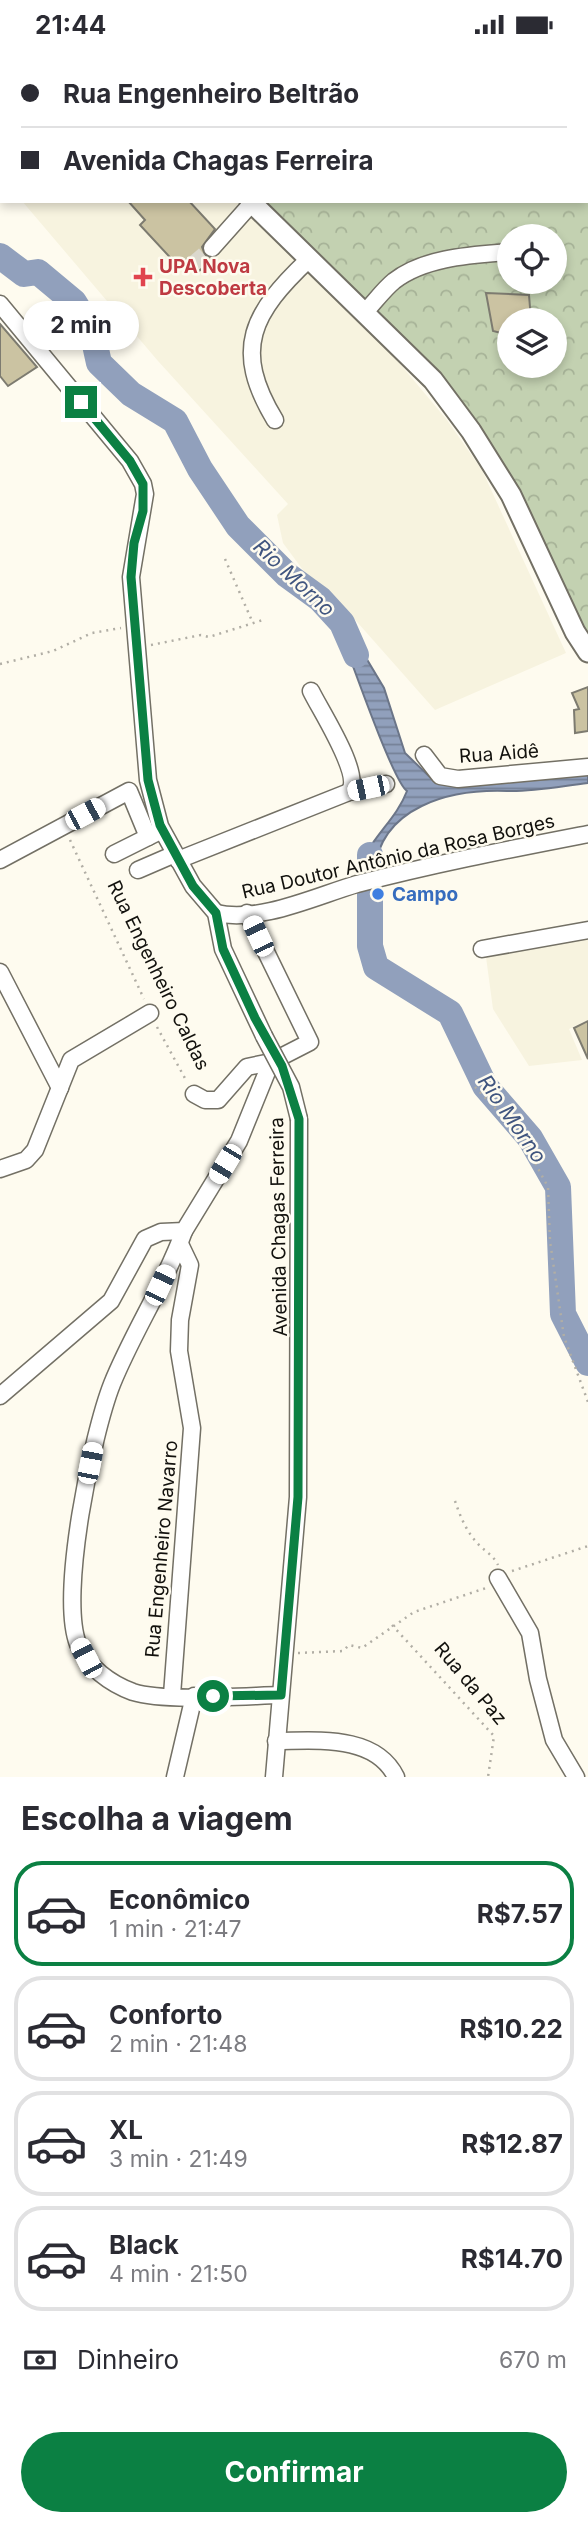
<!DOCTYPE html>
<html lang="pt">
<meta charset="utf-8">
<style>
body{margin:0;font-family:Inter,sans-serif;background:#f7f7f7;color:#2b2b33;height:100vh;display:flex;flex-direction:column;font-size:26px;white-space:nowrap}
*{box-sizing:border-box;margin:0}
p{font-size:23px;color:#7c7c81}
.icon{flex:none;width:38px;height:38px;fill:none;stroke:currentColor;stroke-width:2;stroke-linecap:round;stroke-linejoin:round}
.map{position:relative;height:1728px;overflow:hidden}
.panel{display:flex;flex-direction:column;background:#fff;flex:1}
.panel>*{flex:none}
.top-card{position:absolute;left:0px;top:0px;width:588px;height:154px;box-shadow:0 4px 10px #0003;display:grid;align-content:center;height:154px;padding:0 21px;background:#fff}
.tools{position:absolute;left:497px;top:175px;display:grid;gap:14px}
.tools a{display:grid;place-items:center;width:70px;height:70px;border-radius:50%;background:#fff;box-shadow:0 4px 10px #0003;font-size:35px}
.end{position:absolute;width:32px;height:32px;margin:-16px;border:9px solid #0b8043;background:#fff;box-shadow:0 0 0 4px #fff}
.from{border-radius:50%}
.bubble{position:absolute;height:49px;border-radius:24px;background:#fff;box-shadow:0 4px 10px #0003;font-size:23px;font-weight:700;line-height:49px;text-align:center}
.car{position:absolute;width:21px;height:42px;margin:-21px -10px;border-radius:9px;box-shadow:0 0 5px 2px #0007;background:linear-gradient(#fff 24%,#345 0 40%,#fff 0 76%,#345 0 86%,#fff 0)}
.top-card b{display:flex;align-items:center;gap:24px;height:66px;font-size:26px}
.top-card b+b{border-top:2px solid #e1e1e2}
.top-card i{width:18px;height:18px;background:#2b2b33}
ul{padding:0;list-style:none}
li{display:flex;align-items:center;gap:21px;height:105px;margin:0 14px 10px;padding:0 7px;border:4px solid #e1e1e2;border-radius:28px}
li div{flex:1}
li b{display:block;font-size:26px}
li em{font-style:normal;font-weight:700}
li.current{border-color:#0b8043}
li>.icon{width:63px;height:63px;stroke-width:1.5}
h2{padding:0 21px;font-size:32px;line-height:84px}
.pay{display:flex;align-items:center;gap:18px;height:77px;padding:0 21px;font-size:26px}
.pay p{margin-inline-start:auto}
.action{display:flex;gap:14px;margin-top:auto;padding:14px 21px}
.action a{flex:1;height:80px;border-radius:42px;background:#0b8043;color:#fff;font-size:28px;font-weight:700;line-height:80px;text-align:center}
.status{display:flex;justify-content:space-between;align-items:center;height:49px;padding:0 35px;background:#fff;direction:ltr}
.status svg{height:19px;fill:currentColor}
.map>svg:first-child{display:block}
</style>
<div class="status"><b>21:44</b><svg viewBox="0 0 49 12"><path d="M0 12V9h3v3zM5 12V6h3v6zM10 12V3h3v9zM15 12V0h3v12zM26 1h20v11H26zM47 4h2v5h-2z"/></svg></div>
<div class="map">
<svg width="588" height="1728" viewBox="0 0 588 1728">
<defs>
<pattern id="forest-crowns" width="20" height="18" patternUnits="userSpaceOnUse" patternTransform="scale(1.75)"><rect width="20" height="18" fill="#c3d1b1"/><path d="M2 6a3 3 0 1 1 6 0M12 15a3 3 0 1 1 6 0" fill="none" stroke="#a6b297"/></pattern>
<pattern id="water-rules" width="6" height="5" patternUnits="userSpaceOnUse" patternTransform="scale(1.75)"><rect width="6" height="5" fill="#91a0bc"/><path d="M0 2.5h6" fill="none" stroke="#758197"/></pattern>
</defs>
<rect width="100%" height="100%" fill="#fefbef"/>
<g fill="#f7f3df">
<polygon points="22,152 236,152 390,303 447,371 482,421 566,604 435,661 350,565 346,568 320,544 283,494 277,466 288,455 158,312"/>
<polygon points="588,890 588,971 569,980 582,1011 529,1017 493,960 486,908"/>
</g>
<path fill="url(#forest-crowns)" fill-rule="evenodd" d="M166 0H588V586L557 524 454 345 261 152H586V2ZM509 187H555V233H509ZM509 271H555V317H509Z"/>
<path fill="url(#water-rules)" stroke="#6b7588" stroke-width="2" d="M344 572 384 639 405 704 433 731 456 735 588 724V734C562 737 533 743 507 742 450 740 381 757 374 823L359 825C365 792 395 774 407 742 393 733 349 605 339 579Z"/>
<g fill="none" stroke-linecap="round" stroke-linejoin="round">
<g stroke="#91a0bc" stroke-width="26">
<polyline points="0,207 24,225 38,223 74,253 92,282 99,314 131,345 175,372 200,420 238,477 287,526 320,550 342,574 356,606"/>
<polyline points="370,806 370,897 376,918 450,964 485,1037 530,1089 558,1138 563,1265 588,1314"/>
</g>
</g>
<g fill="#cbc3a2" stroke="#7d7b70" stroke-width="2">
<polygon points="128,152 189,152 215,180 202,198 205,206 213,209 198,223 187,210 179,218 140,176 145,171"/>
<polygon points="486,244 529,246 531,271 509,271 509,286 493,282"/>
<polygon points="0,275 37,318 8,337 0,327"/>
<polygon points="588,638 588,682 575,684 574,661 579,660 572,644"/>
<polygon points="588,972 588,1010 574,979"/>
</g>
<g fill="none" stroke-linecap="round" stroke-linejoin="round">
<polyline stroke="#dbd8cd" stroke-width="16" stroke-dasharray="16 8" stroke-linecap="butt" points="192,216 212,199"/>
<defs>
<g id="minor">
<polyline points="0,134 2,133"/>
<polyline points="212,199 252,154"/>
<polyline points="0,255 130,412 143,435 145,445 131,528 148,731 160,777 193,837 216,864 223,900 264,987"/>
<path d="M364 264C374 254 383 241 394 232 425 208 472 206 509 203"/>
<path d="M275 371C232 300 252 264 309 210"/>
<path d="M311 642C320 661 363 726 349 743"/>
<polyline points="424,706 440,727 458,730 588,718"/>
<polyline points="114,805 156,784"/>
<polyline points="0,811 129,742 148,788"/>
<polyline points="178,811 349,743 386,735"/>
<polyline points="138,821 175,805"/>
<path d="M216 864C260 874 316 847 357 835 433 815 511 800 588 785"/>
<polyline points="482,900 588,881"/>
<polyline points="0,923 60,1039"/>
<polyline points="194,1045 205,1051 218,1051 247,1018 271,1013 310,993 247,864"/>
<polyline points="0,1120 26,1111 35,1101 71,1011 150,964"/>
<path d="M184 1182C165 1235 133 1283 112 1335 92 1386 59 1546 78 1595 87 1618 111 1635 133 1643 164 1653 244 1647 280 1646"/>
<polyline points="0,1347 111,1252 145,1190 161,1183 184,1182 239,1092 271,1013"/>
<polyline points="498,1529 530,1584 538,1630 554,1691 576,1728"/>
<polyline points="172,1646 192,1379 179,1302 180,1271 190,1216 180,1195"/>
<path d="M276 1692C316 1692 375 1685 396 1728"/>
<polyline points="175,1728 194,1647"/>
<polyline points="274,1728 298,1448 299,1070"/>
</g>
<g id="major">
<polyline points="111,0 113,2"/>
<polyline points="250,152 433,331 471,382 511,446 575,583 588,603"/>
</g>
</defs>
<use href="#minor" stroke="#737065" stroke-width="19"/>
<use href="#major" stroke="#737065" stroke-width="23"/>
<g stroke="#b1aea5" stroke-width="2.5" stroke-dasharray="2 5" stroke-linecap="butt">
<polyline points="225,510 252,572"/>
<polyline points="151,596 201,586 209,588 266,570"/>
<polyline points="0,615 53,602 92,584 121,579"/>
<polyline points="70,791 144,950"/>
<polyline points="157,978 187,1033"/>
<polyline points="475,1038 519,1084 548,1138 550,1192 564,1288 588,1353"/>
<path d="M455 1452C460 1467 467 1484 479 1496 486 1503 493 1506 498 1516"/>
<polyline points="512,1522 588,1497"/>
<polyline points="392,1576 494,1687 488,1728"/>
<polyline points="298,1604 343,1602 349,1596 362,1599 414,1563 486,1539"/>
</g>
<use href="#minor" stroke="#fff" stroke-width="16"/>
<use href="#major" stroke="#fff" stroke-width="19"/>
<defs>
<polyline id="minor-bridge" points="264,987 291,1038 299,1070"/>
</defs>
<use href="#minor-bridge" stroke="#737065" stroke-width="19" stroke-linecap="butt"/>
<use href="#minor-bridge" stroke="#fff" stroke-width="16"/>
</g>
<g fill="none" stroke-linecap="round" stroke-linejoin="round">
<polyline stroke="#0b8043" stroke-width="9" points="81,353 130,412 143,435 143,462 134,494 131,528 148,731 160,776 193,837 216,864 223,900 255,969 282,1017 299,1070 298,1448 281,1646 213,1647"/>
</g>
<path fill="#e0444e" stroke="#fefbef" stroke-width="2.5" d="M139.5 217.5h7v7h7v7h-7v7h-7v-7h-7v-7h7z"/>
<circle fill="#3f7fe0" stroke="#fefbef" stroke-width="2.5" cx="378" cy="845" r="7"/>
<g text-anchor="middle" stroke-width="5" stroke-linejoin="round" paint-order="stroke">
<g font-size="19" font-weight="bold" fill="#be3a42" stroke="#fefbef" text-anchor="start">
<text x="159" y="224">UPA Nova<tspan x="159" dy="22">Descoberta</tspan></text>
</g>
<g font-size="19" fill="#12110d" stroke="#fefbef">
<text transform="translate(499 704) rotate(-4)" y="7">Rua Aidê</text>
<text transform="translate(398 807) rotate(-13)" y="7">Rua Doutor Antônio da Rosa Borges</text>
<text transform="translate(159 926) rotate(64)" y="7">Rua Engenheiro Caldas</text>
<text transform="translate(278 1178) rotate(-91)" y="7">Avenida Chagas Ferreira</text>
<text transform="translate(161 1500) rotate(-85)" y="7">Rua Engenheiro Navarro</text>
<text transform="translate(471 1634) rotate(50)" y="7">Rua da Paz</text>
</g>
<g font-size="19" font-weight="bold" fill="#366cbe" stroke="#fefbef" text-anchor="start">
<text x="392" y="852">Campo</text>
</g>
<g font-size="21" font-style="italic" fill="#40557f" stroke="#fefbef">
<text transform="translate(294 529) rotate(43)" y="7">Rio Morno</text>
<text transform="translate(512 1070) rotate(55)" y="7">Rio Morno</text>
</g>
</g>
</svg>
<div class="tools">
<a><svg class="icon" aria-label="locate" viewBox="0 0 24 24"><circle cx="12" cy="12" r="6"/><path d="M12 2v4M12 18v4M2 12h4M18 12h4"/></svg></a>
<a><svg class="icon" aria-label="layers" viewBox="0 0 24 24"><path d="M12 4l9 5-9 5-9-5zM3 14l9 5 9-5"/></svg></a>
</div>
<i class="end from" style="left:213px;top:1647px"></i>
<i class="end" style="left:81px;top:353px"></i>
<div class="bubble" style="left:23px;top:252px;width:116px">2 min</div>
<i class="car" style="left:368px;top:739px;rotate:258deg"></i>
<i class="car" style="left:85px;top:765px;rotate:62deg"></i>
<i class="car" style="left:258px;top:887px;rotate:335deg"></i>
<i class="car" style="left:225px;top:1115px;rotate:211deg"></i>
<i class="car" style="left:160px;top:1236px;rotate:25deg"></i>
<i class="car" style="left:90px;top:1414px;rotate:11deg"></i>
<i class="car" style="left:86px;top:1609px;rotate:332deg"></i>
<div class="top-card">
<b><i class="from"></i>Rua Engenheiro Beltrão</b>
<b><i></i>Avenida Chagas Ferreira</b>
</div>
</div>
<section class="panel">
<h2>Escolha a viagem</h2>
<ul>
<li class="current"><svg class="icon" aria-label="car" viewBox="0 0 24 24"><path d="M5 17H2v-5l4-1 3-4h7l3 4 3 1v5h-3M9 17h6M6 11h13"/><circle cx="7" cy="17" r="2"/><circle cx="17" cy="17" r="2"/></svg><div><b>Econômico</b><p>1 min · 21:47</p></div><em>R$7.57</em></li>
<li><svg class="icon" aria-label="car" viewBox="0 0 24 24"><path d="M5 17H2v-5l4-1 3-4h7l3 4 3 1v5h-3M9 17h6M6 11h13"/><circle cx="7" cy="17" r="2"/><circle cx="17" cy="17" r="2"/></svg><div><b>Conforto</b><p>2 min · 21:48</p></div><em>R$10.22</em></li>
<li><svg class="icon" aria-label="car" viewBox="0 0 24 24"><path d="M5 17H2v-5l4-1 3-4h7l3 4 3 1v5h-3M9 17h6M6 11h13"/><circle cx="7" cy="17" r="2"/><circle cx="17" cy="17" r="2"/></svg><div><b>XL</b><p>3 min · 21:49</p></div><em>R$12.87</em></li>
<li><svg class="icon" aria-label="car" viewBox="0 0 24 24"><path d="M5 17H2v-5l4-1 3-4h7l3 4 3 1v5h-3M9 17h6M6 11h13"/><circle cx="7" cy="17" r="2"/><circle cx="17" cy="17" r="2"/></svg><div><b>Black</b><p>4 min · 21:50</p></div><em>R$14.70</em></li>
</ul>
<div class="pay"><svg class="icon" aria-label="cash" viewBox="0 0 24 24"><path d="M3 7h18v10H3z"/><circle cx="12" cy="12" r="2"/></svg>Dinheiro<p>670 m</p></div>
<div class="action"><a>Confirmar</a></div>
</section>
